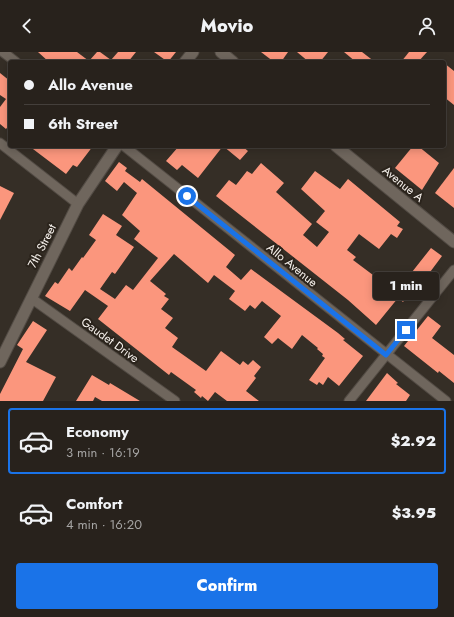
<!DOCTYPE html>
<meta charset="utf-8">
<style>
body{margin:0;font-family:Jost,sans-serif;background:#342f29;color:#f1f3f6;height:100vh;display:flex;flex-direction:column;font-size:15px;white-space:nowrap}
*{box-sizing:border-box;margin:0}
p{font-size:13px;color:#a5a4a3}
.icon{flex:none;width:22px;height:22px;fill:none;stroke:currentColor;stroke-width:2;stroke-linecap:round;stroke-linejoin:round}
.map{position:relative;height:349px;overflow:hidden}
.drawer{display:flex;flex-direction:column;background:#28221c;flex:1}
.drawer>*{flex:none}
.banner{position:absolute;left:8px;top:8px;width:438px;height:88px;border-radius:4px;box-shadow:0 2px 10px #0003,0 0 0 1px #443f3b;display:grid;align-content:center;height:88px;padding:0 16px;background:#28221c}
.end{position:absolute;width:18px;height:18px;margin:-9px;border:5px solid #1a73e8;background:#fff;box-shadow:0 0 0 2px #fff}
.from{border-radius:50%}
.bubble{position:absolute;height:28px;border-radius:4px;background:#28221c;box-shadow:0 2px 10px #0003,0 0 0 1px #443f3b;font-size:13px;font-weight:800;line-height:28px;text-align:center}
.banner b{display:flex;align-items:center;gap:14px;height:38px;font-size:15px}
.banner b+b{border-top:1px solid #443f3b}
.banner i{width:10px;height:10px;background:#f1f3f6}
ul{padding:7px 0 0;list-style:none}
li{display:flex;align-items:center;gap:12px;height:66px;margin:0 8px 6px;padding:0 8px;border:2px solid transparent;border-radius:4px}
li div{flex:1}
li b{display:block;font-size:15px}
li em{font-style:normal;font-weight:800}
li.current{border-color:#1a73e8}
li>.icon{width:36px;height:36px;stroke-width:1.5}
.button{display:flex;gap:8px;margin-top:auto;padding:8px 16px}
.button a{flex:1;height:46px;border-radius:4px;background:#1a73e8;color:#fff;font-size:16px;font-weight:800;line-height:46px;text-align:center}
header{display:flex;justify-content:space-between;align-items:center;height:52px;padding:0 16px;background:#28221c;font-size:18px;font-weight:800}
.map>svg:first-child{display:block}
</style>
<header><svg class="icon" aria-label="back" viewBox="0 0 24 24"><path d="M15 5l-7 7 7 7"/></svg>Movio<svg class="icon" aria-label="person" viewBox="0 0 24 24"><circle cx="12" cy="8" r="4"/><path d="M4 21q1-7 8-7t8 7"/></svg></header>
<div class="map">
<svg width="454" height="349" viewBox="0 0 454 349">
<rect width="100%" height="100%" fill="#352e26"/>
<g fill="#fb967d">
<polygon points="38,0 77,0 89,9 97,0 100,0 111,8 118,0 136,0 128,10 49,10"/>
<polygon points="154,0 176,0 168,10"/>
<polygon points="261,0 288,0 281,10 274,10"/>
<polygon points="297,0 328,0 320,10 309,10"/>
<polygon points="344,0 362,0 375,10 356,10"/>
<polygon points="409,0 427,0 418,10 401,10"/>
<polygon points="444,11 454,19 454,53 444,45"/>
<polygon points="0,21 10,29 10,72 6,77 0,72 0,55 6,47 0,43"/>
<polygon points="29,94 93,94 77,115 73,113 66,122"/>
<polygon points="179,94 242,94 248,99 240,108 223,94 198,126 182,113 177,118 166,109"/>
<polygon points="413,94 418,94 439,111 422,138 395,116"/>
<polygon points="119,110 127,116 125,119 140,130 142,127 235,203 226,215 241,228 251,217 338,281 345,287 343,288 363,304 339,334 328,325 323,333 319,330 317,333 309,328 325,306 322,304 323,302 317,297 318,296 302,283 292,297 278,286 272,292 264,285 281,264 262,249 255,257 250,253 245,259 229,247 235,239 214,223 208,231 174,202 150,229 166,242 164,244 169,247 161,257 173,266 165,276 178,286 172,295 206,319 221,299 240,313 243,309 248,313 253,308 261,315 254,324 256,326 246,339 259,349 227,349 215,340 208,349 202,344 201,346 194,340 196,338 171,320 169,323 98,267 108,254 85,238 70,259 45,244 55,230 58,232 69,216 72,219 82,205 83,206 96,188 89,183 103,162 122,174 116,183 134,195 115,222 112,220 100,237 115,247 126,233 133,238 158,206 134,187 140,179 122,163 137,141 124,130 117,139 105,129"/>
<polygon points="261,111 284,131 276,140 312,172 303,183 317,195 329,180 316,170 325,159 301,137 315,119 340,137 348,127 400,170 397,174 403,177 397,186 391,182 379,197 359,182 347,198 356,205 353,208 389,235 391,234 397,239 431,196 442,204 410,247 407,245 403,250 398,246 376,273 348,248 216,144 229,128 236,133 247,119 252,122"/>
<polygon points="454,116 454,156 435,141"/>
<polygon points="0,134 14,141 0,168"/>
<polygon points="428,264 441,274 432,286 454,303 454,331 439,319 438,321 404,294"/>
<polygon points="33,269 47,278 26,310 56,325 43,349 0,349 0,342 23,297 17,293"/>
<polygon points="387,321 398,331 396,332 410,343 406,349 366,349"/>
<polygon points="92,323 109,333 110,331 140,349 102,349 95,345 93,349 76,349"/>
</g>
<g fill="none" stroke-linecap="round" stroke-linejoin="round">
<defs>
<g id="minor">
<polyline points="3,0 16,10"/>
<polyline points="0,91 78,152"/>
<polyline points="124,94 446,349"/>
<polyline points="31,246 175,349"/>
<polyline points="349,349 454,218"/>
</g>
<g id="tertiary">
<polyline points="221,0 233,10"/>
<polyline points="185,10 193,0"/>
<polyline points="336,94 454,190"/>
<polyline points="0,310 78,152 117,94"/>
</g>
</defs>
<use href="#minor" stroke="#524b44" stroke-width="11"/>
<use href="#tertiary" stroke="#524b44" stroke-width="13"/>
<use href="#minor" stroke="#6f665d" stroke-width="9"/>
<use href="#tertiary" stroke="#6f665d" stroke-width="11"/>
</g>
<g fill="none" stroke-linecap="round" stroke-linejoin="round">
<polyline stroke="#1a73e8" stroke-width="5" points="187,144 386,303 406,278"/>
</g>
<g text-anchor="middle" stroke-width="4" stroke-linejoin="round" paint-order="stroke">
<g font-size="12" fill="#f8f3ee" stroke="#2b241c">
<text transform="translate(403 132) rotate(39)" y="4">Avenue A</text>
<text transform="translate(42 194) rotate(-63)" y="4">7th Street</text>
<text transform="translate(292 213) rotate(39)" y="4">Allo Avenue</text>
<text transform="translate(110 288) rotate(36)" y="4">Gaudet Drive</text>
</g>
</g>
</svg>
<i class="end from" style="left:187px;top:144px"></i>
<i class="end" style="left:406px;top:278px"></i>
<div class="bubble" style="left:373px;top:220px;width:66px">1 min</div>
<div class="banner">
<b><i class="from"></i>Allo Avenue</b>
<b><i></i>6th Street</b>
</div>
</div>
<section class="drawer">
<ul>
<li class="current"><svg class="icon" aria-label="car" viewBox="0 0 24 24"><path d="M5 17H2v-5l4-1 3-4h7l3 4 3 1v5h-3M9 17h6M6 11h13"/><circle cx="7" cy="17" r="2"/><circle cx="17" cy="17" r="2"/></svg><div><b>Economy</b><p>3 min · 16:19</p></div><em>$2.92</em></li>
<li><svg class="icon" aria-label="car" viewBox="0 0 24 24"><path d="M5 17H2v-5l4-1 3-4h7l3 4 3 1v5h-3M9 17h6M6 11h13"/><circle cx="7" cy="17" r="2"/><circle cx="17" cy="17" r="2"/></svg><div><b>Comfort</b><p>4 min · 16:20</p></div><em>$3.95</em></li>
</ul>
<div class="button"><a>Confirm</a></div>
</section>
